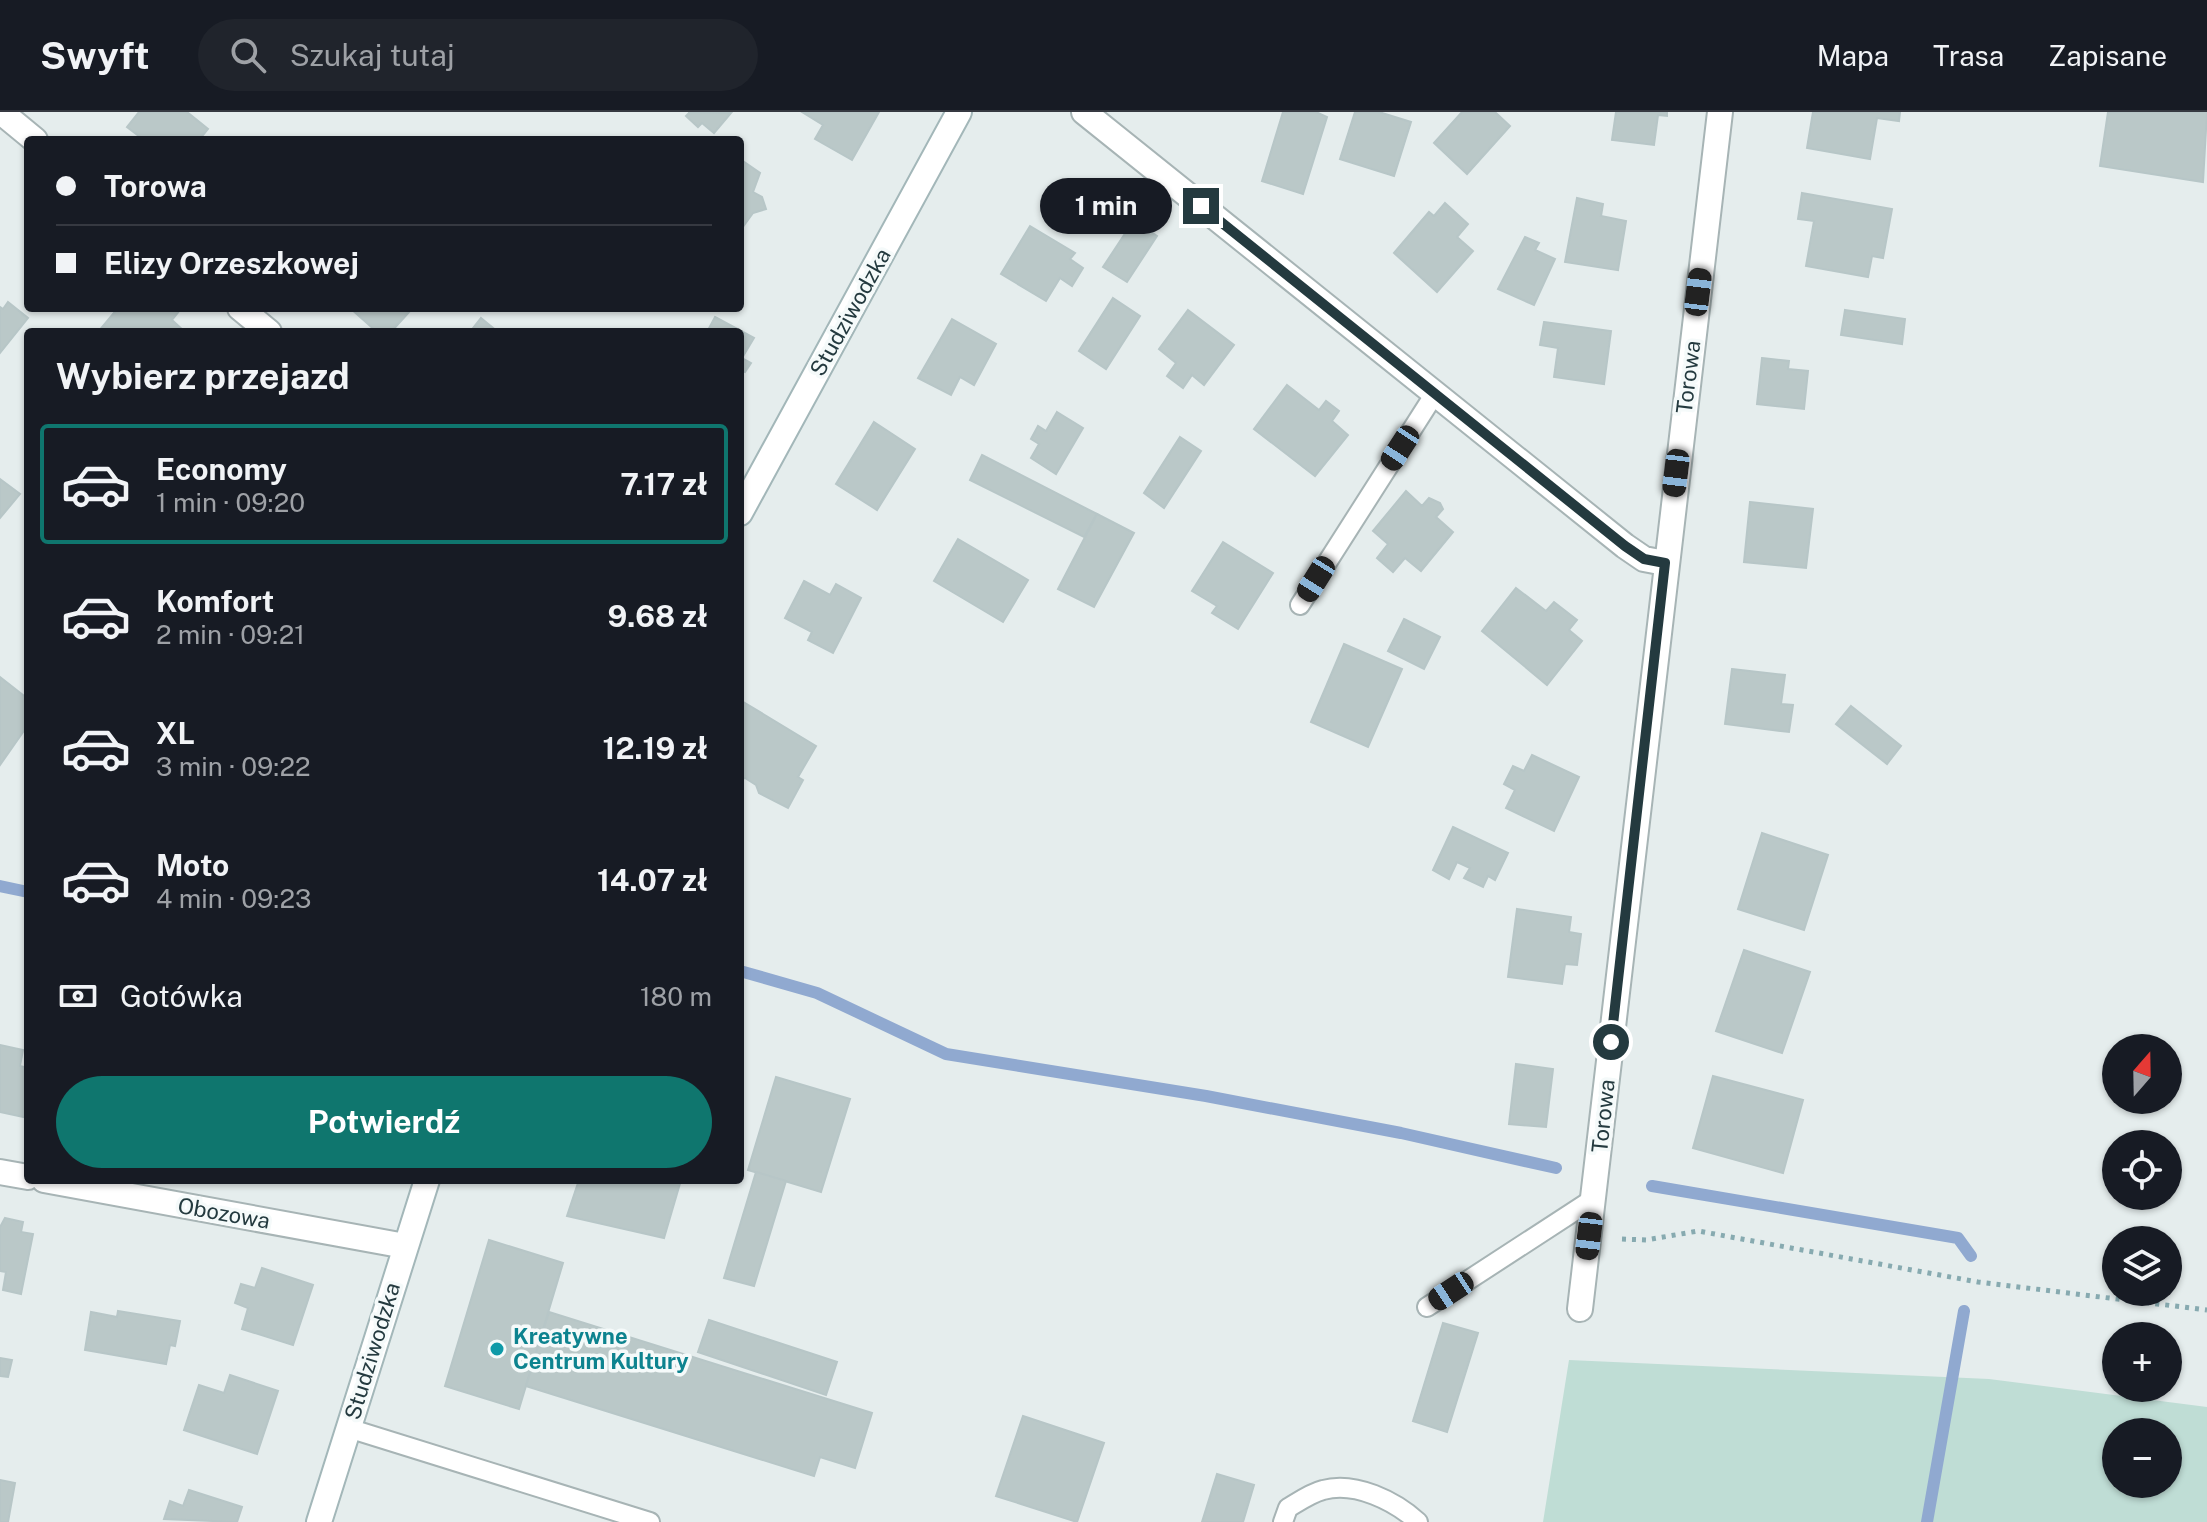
<!DOCTYPE html>
<html lang="pl">
<meta charset="utf-8">
<style>
body{margin:0;font-family:"Public Sans",sans-serif;background:#20242c;color:#f1f3f6;height:100vh;display:flex;flex-direction:column;font-size:30px;white-space:nowrap}
*{box-sizing:border-box;margin:0}
p{font-size:26px;color:#9ea1a6}
.icon{flex:none;width:44px;height:44px;fill:none;stroke:currentColor;stroke-width:2;stroke-linecap:round;stroke-linejoin:round}
.map{position:relative;flex:1;overflow:hidden}
.side{position:absolute;left:24px;top:216px;width:720px;height:856px;display:flex;flex-direction:column;background:#171b24;border-radius:8px;box-shadow:0 2px 6px #0004}
.side>*{flex:none}
.banner{position:absolute;left:24px;top:24px;width:720px;height:176px;border-radius:8px;box-shadow:0 2px 6px #0004;display:grid;align-content:center;height:176px;padding:0 32px;background:#171b24}
.needle{width:52px;rotate:20deg}
.buttons{position:absolute;left:2102px;top:922px;display:grid;gap:16px}
.buttons a{display:grid;place-items:center;width:80px;height:80px;border-radius:50%;background:#171b24;box-shadow:0 2px 6px #0004;font-size:40px}
.end{position:absolute;width:36px;height:36px;margin:-18px;border:10px solid #243a3f;background:#fff;box-shadow:0 0 0 4px #fff}
.from{border-radius:50%}
.bubble{position:absolute;height:56px;border-radius:28px;background:#171b24;box-shadow:0 2px 6px #0004;font-size:26px;font-weight:700;line-height:56px;text-align:center}
.car{position:absolute;width:24px;height:48px;margin:-24px -12px;border-radius:10px;box-shadow:0 0 6px 2px #0007;background:linear-gradient(#222 24%,#8ab4d8 0 40%,#222 0 76%,#8ab4d8 0 86%,#222 0)}
.banner b{display:flex;align-items:center;gap:28px;height:76px;font-size:30px}
.banner b+b{border-top:2px solid #363941}
.banner i{width:20px;height:20px;background:#f1f3f6}
ul{padding:0;list-style:none}
li{display:flex;align-items:center;gap:24px;height:120px;margin:0 16px 12px;padding:0 16px;border:4px solid transparent;border-radius:8px}
li div{flex:1}
li b{display:block;font-size:30px}
li em{font-style:normal;font-weight:700}
li.on{border-color:#0f766e}
li>.icon{width:72px;height:72px;stroke-width:1.5}
h2{padding:0 32px;font-size:36px;line-height:96px}
.pay{display:flex;align-items:center;gap:20px;height:88px;padding:0 32px;font-size:30px}
.pay p{margin-inline-start:auto}
.primary-button{display:flex;gap:16px;margin-top:auto;padding:16px 32px}
.primary-button a{flex:1;height:92px;border-radius:48px;background:#0f766e;color:#fff;font-size:32px;font-weight:700;line-height:92px;text-align:center}
header{display:flex;align-items:center;gap:48px;box-sizing:border-box;height:112px;padding:0 40px;background:#171b24;border-bottom:2px solid #363941}
header strong{font-size:38px}
nav{display:flex;gap:44px;margin-inline-start:auto;font-size:28px}
.search{width:560px;height:72px;background:#20242c;display:flex;align-items:center;gap:20px;box-sizing:border-box;padding:0 28px;border-radius:44px;color:#9ea1a6;font-size:30px}
.map>svg:first-child{display:block}
</style>
<header>
<strong>Swyft</strong>
<div class="search"><svg class="icon" aria-label="search" viewBox="0 0 24 24"><circle cx="10" cy="10" r="6"/><path d="M15 15l6 6"/></svg>Szukaj tutaj</div>
<nav><a>Mapa</a><a>Trasa</a><a>Zapisane</a></nav>
</header>
<div class="map">
<svg width="2207" height="1410" viewBox="0 0 2207 1410">
<rect width="100%" height="100%" fill="#e5eded"/>
<path fill="#bfddd5" fill-rule="evenodd" d="M1569 1248 1989 1267 2207 1295V1410H1543ZM2116 1320H2168V1372H2116Z"/>
<g fill="none" stroke-linecap="round" stroke-linejoin="round">
<g stroke="#90a9d0" stroke-width="12">
<polyline points="0,774 28,780"/>
<polyline points="740,859 817,881 946,942 1206,984 1401,1021 1556,1056"/>
<polyline points="1652,1074 1958,1126 1971,1144"/>
<polyline points="1927,1410 1964,1199"/>
</g>
</g>
<g fill="#bac8c8" stroke="#b7c6c7" stroke-width="2">
<polygon points="139,0 187,0 208,17 199,28 144,28 127,15"/>
<polygon points="802,0 879,0 852,48 815,27 823,13"/>
<polygon points="1283,0 1316,0 1327,5 1303,82 1262,69"/>
<polygon points="1355,0 1379,0 1411,10 1394,64 1340,47"/>
<polygon points="1462,0 1495,0 1510,14 1467,62 1434,31"/>
<polygon points="1616,0 1667,0 1667,4 1658,3 1654,33 1612,28"/>
<polygon points="1813,0 1900,0 1899,9 1877,6 1870,47 1807,36"/>
<polygon points="2108,0 2207,0 2203,70 2100,54"/>
<polygon points="689,1 689,0 731,1 714,21 702,11 698,15 686,4"/>
<polygon points="740,47 760,61 753,80 762,85 766,97 753,101 740,119"/>
<polygon points="1802,81 1892,97 1883,146 1872,144 1868,165 1806,154 1814,109 1798,107"/>
<polygon points="1577,86 1603,92 1601,104 1626,109 1618,158 1565,150"/>
<polygon points="1445,91 1468,112 1457,125 1473,139 1437,180 1394,141 1429,100 1434,104"/>
<polygon points="1134,108 1157,124 1127,170 1103,155"/>
<polygon points="1030,114 1075,141 1070,147 1083,156 1072,174 1060,166 1046,189 1001,162"/>
<polygon points="1525,125 1539,131 1535,138 1555,147 1534,193 1498,177"/>
<polygon points="1113,186 1140,204 1106,257 1079,239"/>
<polygon points="8,190 28,206 0,241 0,195 3,197"/>
<polygon points="118,196 177,196 180,198 172,208 185,220 98,220"/>
<polygon points="350,196 404,196 409,200 391,220 377,220"/>
<polygon points="1188,198 1234,233 1204,273 1192,263 1183,276 1167,264 1176,251 1159,237"/>
<polygon points="1845,198 1905,207 1902,232 1841,223"/>
<polygon points="715,205 754,226 742,246 751,251 745,260 740,258 740,220 707,220"/>
<polygon points="481,206 498,220 470,220"/>
<polygon points="952,207 996,232 974,273 960,265 951,283 918,266"/>
<polygon points="1544,210 1611,219 1604,272 1554,265 1558,236 1540,233"/>
<polygon points="1762,246 1789,249 1788,257 1808,259 1804,297 1757,292"/>
<polygon points="1287,273 1319,298 1326,289 1339,299 1332,309 1348,323 1315,364 1254,317"/>
<polygon points="1057,300 1083,316 1056,362 1031,346 1039,332 1031,327 1038,314 1046,319"/>
<polygon points="874,310 915,337 877,398 836,372"/>
<polygon points="1180,325 1201,339 1164,396 1144,381"/>
<polygon points="982,343 1097,402 1084,425 970,368"/>
<polygon points="0,367 20,382 0,406"/>
<polygon points="1406,379 1422,394 1429,386 1440,391 1443,397 1436,405 1453,420 1421,459 1405,446 1393,460 1377,446 1388,432 1373,419"/>
<polygon points="1750,390 1813,397 1806,456 1744,450"/>
<polygon points="1097,402 1134,421 1094,495 1058,477"/>
<polygon points="958,427 1028,468 1003,510 934,469"/>
<polygon points="1223,430 1273,461 1238,517 1212,501 1217,494 1192,479"/>
<polygon points="804,469 830,483 836,472 861,486 833,541 808,528 812,520 785,506"/>
<polygon points="1516,476 1546,499 1554,490 1577,508 1569,518 1582,529 1547,573 1482,519"/>
<polygon points="1404,507 1440,525 1424,557 1388,539"/>
<polygon points="1344,532 1402,557 1368,635 1311,610"/>
<polygon points="1732,557 1785,563 1781,592 1793,593 1789,620 1725,612"/>
<polygon points="0,565 28,587 28,613 0,653"/>
<polygon points="740,588 816,634 798,665 803,668 788,696 759,681 756,673 745,666 740,667"/>
<polygon points="1851,594 1901,634 1887,652 1836,612"/>
<polygon points="1532,643 1579,665 1554,719 1506,696 1515,678 1504,672 1513,654 1524,659"/>
<polygon points="1453,715 1508,741 1495,768 1488,764 1483,775 1464,766 1470,756 1457,750 1449,767 1433,758"/>
<polygon points="1762,721 1828,743 1804,818 1738,797"/>
<polygon points="1517,797 1571,805 1569,820 1581,822 1577,853 1565,852 1562,872 1508,865"/>
<polygon points="1744,838 1810,860 1782,941 1716,919"/>
<polygon points="0,933 23,938 20,954 28,956 28,1006 0,1000"/>
<polygon points="1516,952 1553,957 1546,1015 1509,1012"/>
<polygon points="1713,964 1803,988 1783,1061 1693,1036"/>
<polygon points="776,965 850,987 821,1080 748,1058"/>
<polygon points="756,1060 786,1069 754,1174 724,1166"/>
<polygon points="579,1068 681,1068 664,1126 567,1104"/>
<polygon points="5,1106 23,1110 21,1120 33,1122 21,1182 3,1178 6,1160 0,1159 0,1115"/>
<polygon points="489,1128 563,1151 519,1297 445,1274"/>
<polygon points="262,1156 313,1173 293,1233 242,1217 248,1196 235,1191 241,1172 255,1176"/>
<polygon points="118,1199 180,1209 175,1234 170,1233 166,1252 85,1238 91,1200 117,1205"/>
<polygon points="549,1200 872,1301 855,1356 820,1345 814,1364 526,1274"/>
<polygon points="709,1208 837,1250 826,1283 698,1240"/>
<polygon points="1443,1211 1478,1221 1447,1320 1413,1309"/>
<polygon points="0,1246 12,1248 8,1265 0,1264"/>
<polygon points="230,1263 278,1279 257,1342 184,1318 199,1273 224,1281"/>
<polygon points="1023,1304 1104,1331 1077,1410 996,1384"/>
<polygon points="1217,1362 1254,1373 1243,1410 1202,1410"/>
<polygon points="0,1368 15,1371 8,1410 0,1410"/>
<polygon points="189,1378 242,1395 237,1410 164,1407 170,1389 183,1394"/>
</g>
<g fill="none" stroke-linecap="round" stroke-linejoin="round">
<defs>
<g id="lane">
<polyline points="1300,493 1434,283"/>
<polyline points="1427,1195 1593,1087"/>
<polyline points="348,1316 650,1410"/>
<path d="M1283 1410 1288 1396C1298 1390 1311 1381 1323 1378 1355 1369 1395 1389 1418 1410"/>
</g>
<g id="street">
<polyline points="1,0 35,28"/>
<polyline points="1084,0 1625,434 1644,447 1665,451"/>
<polyline points="240,196 269,220"/>
<polyline points="0,1060 28,1065"/>
<polyline points="44,1068 405,1134"/>
<polyline points="1580,1197 1720,0"/>
</g>
<g id="secondary">
<polyline points="740,401 959,0"/>
<polyline points="319,1410 427,1068"/>
</g>
</defs>
<use href="#lane" stroke="#a7b4b5" stroke-width="22"/>
<use href="#street" stroke="#a7b4b5" stroke-width="28"/>
<use href="#secondary" stroke="#a3b7b9" stroke-width="28"/>
<polyline stroke="#87aab0" stroke-width="5" stroke-dasharray="4 6" stroke-linecap="butt" points="1622,1127 1646,1128 1698,1119 1978,1170 2207,1198"/>
<use href="#lane" stroke="#fff" stroke-width="18"/>
<use href="#street" stroke="#fff" stroke-width="24"/>
<use href="#secondary" stroke="#fff" stroke-width="24"/>
</g>
<g fill="none" stroke-linecap="round" stroke-linejoin="round">
<polyline stroke="#243a3f" stroke-width="10" points="1201,94 1625,434 1644,447 1665,451 1611,930"/>
</g>
<circle fill="#0f9aa8" stroke="#f5fafa" stroke-width="3" cx="497" cy="1237" r="8"/>
<g text-anchor="middle" stroke-width="7" stroke-linejoin="round" paint-order="stroke">
<g font-size="22" fill="#243a3f" stroke="#f5fafa">
<text transform="translate(850 200) rotate(-61)" y="8">Studziwodzka</text>
<text transform="translate(1688 265) rotate(-83)" y="8">Torowa</text>
<text transform="translate(1603 1004) rotate(-84)" y="8">Torowa</text>
<text transform="translate(224 1101) rotate(10)" y="8">Obozowa</text>
<text transform="translate(372 1239) rotate(-73)" y="8">Studziwodzka</text>
</g>
<g font-size="22" font-weight="bold" fill="#0d838f" stroke="#f5fafa" text-anchor="start">
<text x="513" y="1232">Kreatywne<tspan x="513" dy="25">Centrum Kultury</tspan></text>
</g>
</g>
</svg>
<div class="buttons">
<a><svg class="needle" viewBox="-14 -14 28 28"><path d="M0-13l5 13h-10z" fill="#e53935"/><path d="M0 13l5-13h-10z" fill="#9ea1a6"/></svg></a>
<a><svg class="icon" aria-label="locate" viewBox="0 0 24 24"><circle cx="12" cy="12" r="6"/><path d="M12 2v4M12 18v4M2 12h4M18 12h4"/></svg></a>
<a><svg class="icon" aria-label="layers" viewBox="0 0 24 24"><path d="M12 4l9 5-9 5-9-5zM3 14l9 5 9-5"/></svg></a>
<a>+</a>
<a>−</a>
</div>
<i class="end from" style="left:1611px;top:930px"></i>
<i class="end" style="left:1201px;top:94px"></i>
<div class="bubble" style="left:1040px;top:66px;width:132px">1 min</div>
<i class="car" style="left:1698px;top:180px;rotate:7deg"></i>
<i class="car" style="left:1400px;top:336px;rotate:213deg"></i>
<i class="car" style="left:1676px;top:361px;rotate:187deg"></i>
<i class="car" style="left:1316px;top:467px;rotate:212deg"></i>
<i class="car" style="left:1589px;top:1124px;rotate:187deg"></i>
<i class="car" style="left:1451px;top:1179px;rotate:237deg"></i>
<div class="banner">
<b><i class="from"></i>Torowa</b>
<b><i></i>Elizy Orzeszkowej</b>
</div>
<section class="side">
<h2>Wybierz przejazd</h2>
<ul>
<li class="on"><svg class="icon" aria-label="car" viewBox="0 0 24 24"><path d="M5 17H2v-5l4-1 3-4h7l3 4 3 1v5h-3M9 17h6M6 11h13"/><circle cx="7" cy="17" r="2"/><circle cx="17" cy="17" r="2"/></svg><div><b>Economy</b><p>1 min · 09:20</p></div><em>7.17 zł</em></li>
<li><svg class="icon" aria-label="car" viewBox="0 0 24 24"><path d="M5 17H2v-5l4-1 3-4h7l3 4 3 1v5h-3M9 17h6M6 11h13"/><circle cx="7" cy="17" r="2"/><circle cx="17" cy="17" r="2"/></svg><div><b>Komfort</b><p>2 min · 09:21</p></div><em>9.68 zł</em></li>
<li><svg class="icon" aria-label="car" viewBox="0 0 24 24"><path d="M5 17H2v-5l4-1 3-4h7l3 4 3 1v5h-3M9 17h6M6 11h13"/><circle cx="7" cy="17" r="2"/><circle cx="17" cy="17" r="2"/></svg><div><b>XL</b><p>3 min · 09:22</p></div><em>12.19 zł</em></li>
<li><svg class="icon" aria-label="car" viewBox="0 0 24 24"><path d="M5 17H2v-5l4-1 3-4h7l3 4 3 1v5h-3M9 17h6M6 11h13"/><circle cx="7" cy="17" r="2"/><circle cx="17" cy="17" r="2"/></svg><div><b>Moto</b><p>4 min · 09:23</p></div><em>14.07 zł</em></li>
</ul>
<div class="pay"><svg class="icon" aria-label="cash" viewBox="0 0 24 24"><path d="M3 7h18v10H3z"/><circle cx="12" cy="12" r="2"/></svg>Gotówka<p>180 m</p></div>
<div class="primary-button"><a>Potwierdź</a></div>
</section>
</div>
